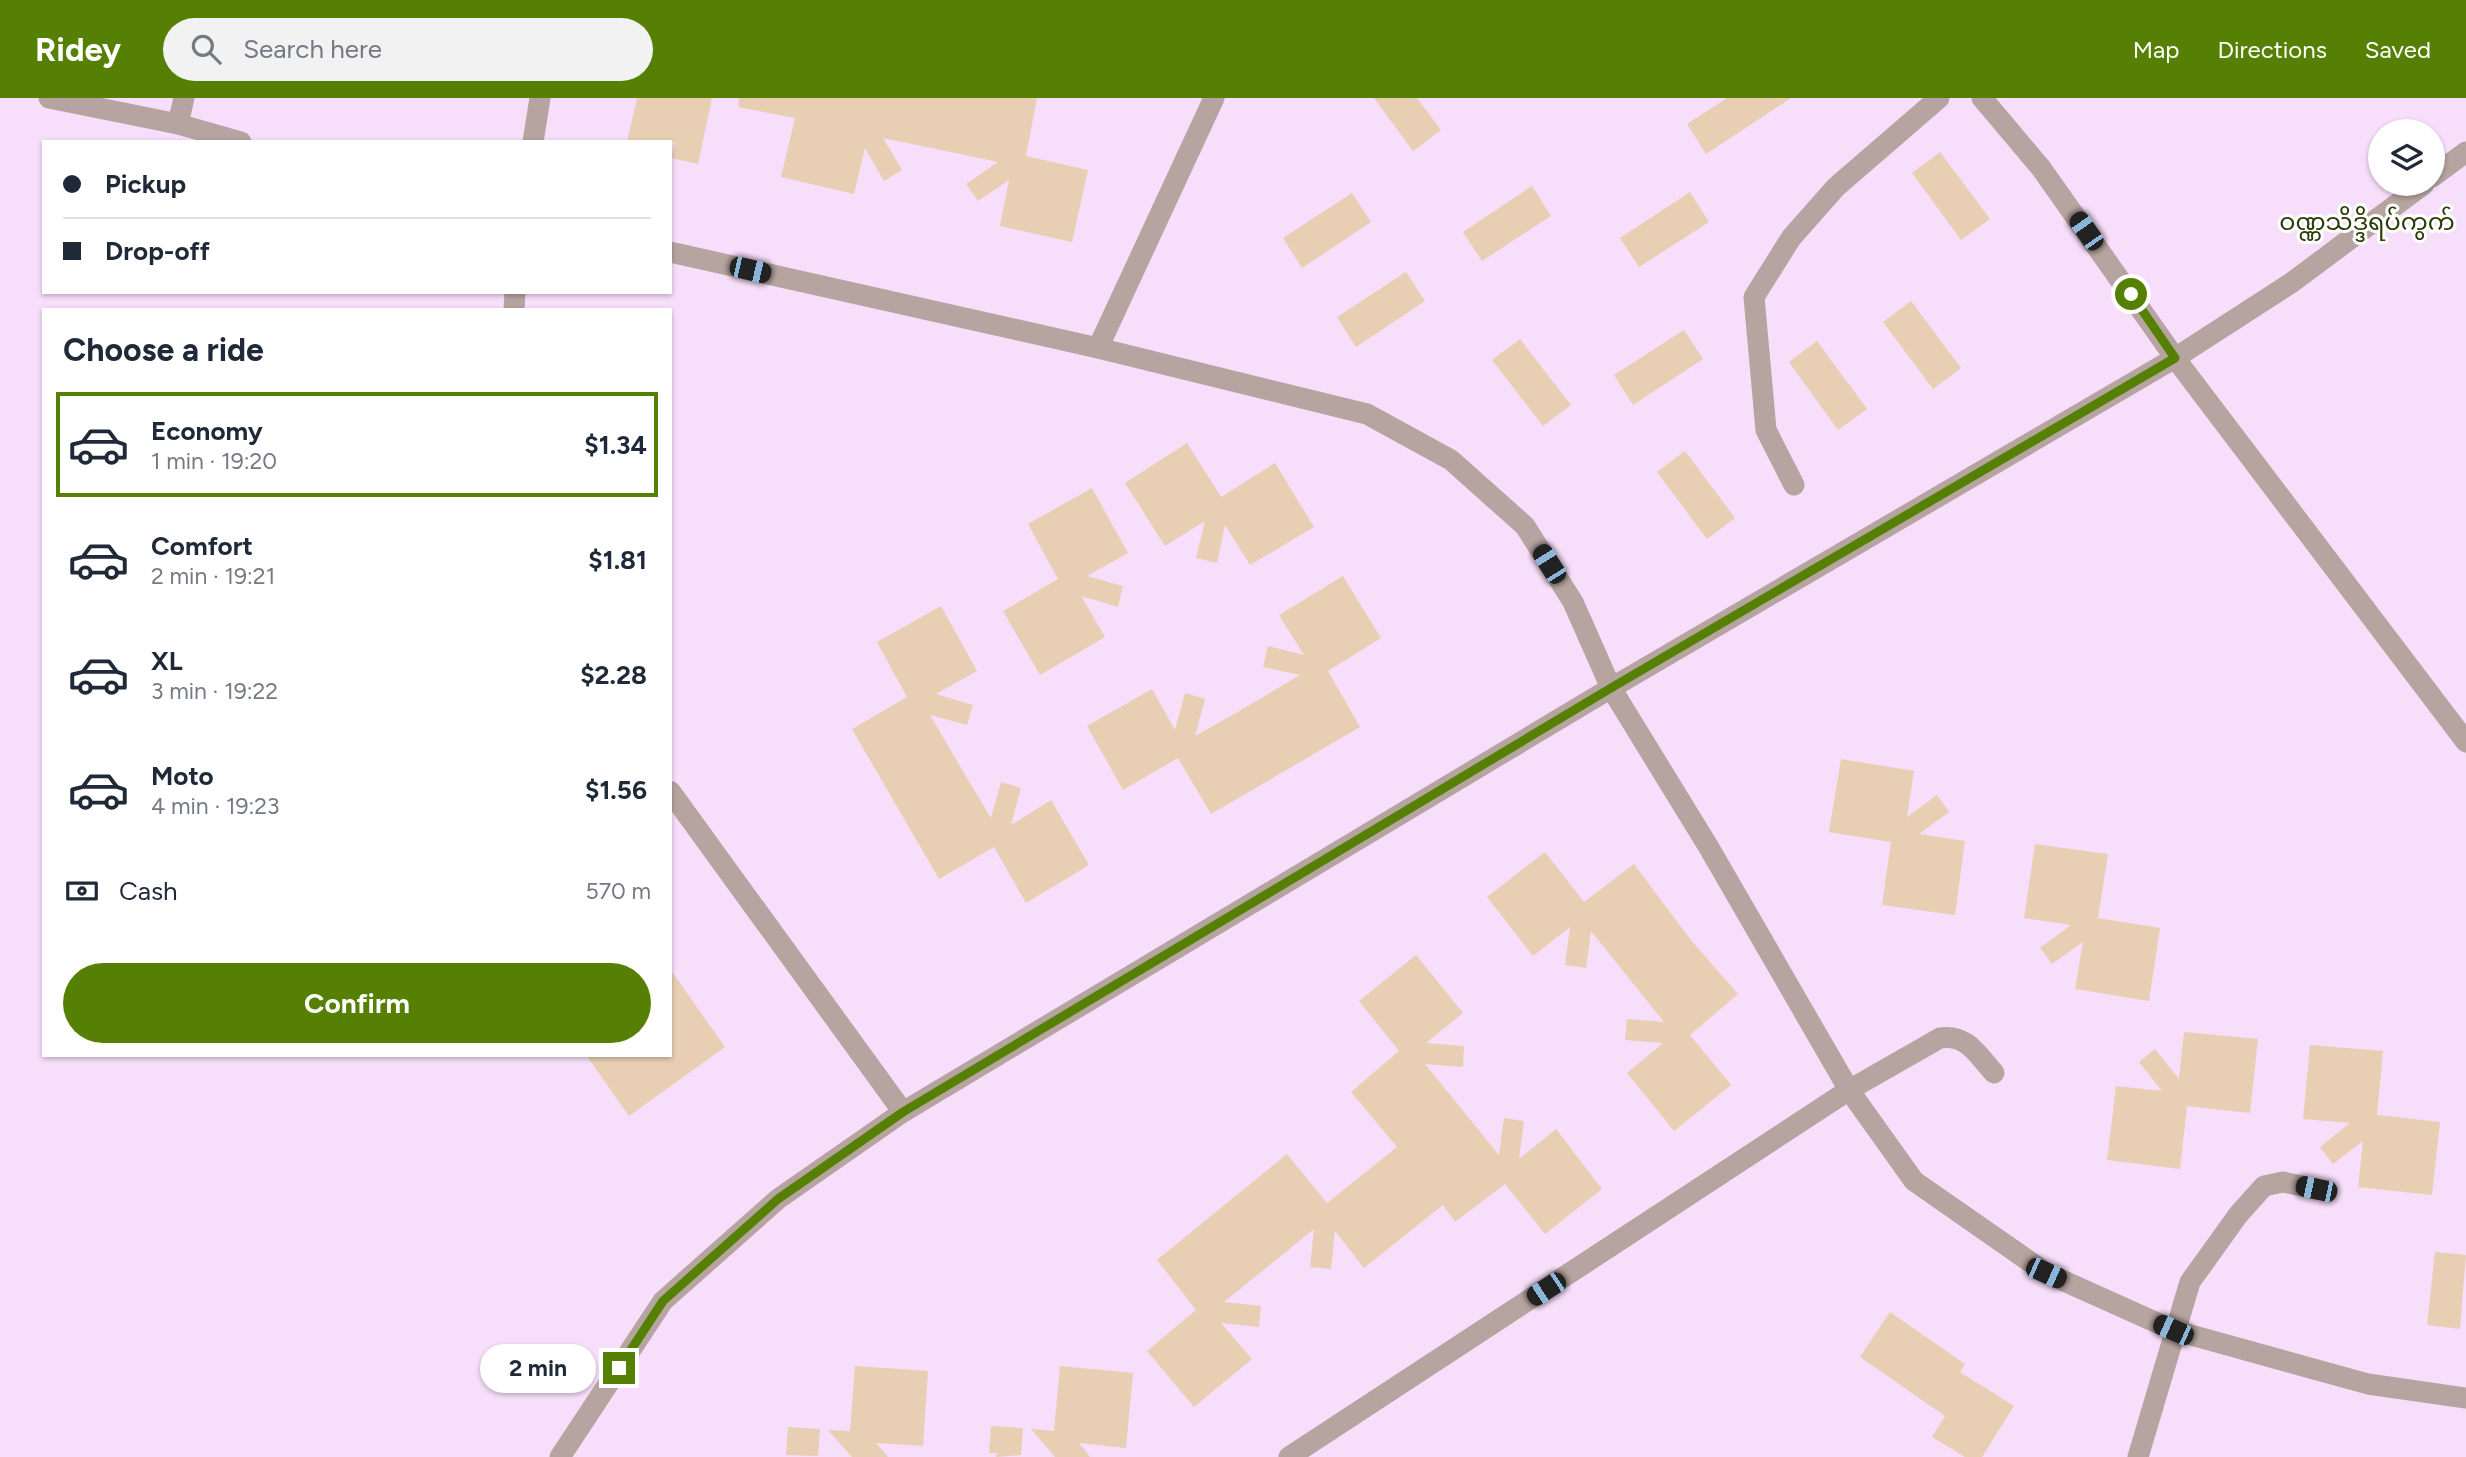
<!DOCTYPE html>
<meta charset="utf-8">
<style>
body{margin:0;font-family:Figtree,"Noto Sans Myanmar",sans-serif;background:#f2f2f3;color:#1f2937;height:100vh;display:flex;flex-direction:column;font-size:26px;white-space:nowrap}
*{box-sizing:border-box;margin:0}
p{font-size:23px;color:#747a83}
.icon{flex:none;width:38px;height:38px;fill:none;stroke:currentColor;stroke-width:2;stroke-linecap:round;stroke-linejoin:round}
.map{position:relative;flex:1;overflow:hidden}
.side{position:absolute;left:42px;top:210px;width:630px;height:749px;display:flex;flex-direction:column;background:#fff;border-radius:0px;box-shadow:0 2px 5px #0004}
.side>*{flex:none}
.top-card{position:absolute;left:42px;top:42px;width:630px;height:154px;border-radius:0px;box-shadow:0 2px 5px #0004;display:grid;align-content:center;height:154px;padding:0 21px;background:#fff}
.tools{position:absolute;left:2368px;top:21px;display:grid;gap:14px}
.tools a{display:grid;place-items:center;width:77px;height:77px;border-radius:50%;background:#fff;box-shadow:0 2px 5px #0004;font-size:35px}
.end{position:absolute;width:32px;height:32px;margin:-16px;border:9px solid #568004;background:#fff;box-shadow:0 0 0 4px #fff}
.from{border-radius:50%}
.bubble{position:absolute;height:49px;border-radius:24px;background:#fff;box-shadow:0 2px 5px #0004;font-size:23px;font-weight:700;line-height:49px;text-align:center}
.car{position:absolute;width:21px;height:42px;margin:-21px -10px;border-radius:9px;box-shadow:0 0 5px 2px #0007;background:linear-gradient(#222 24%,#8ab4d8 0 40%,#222 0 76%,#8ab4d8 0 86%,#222 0)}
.top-card b{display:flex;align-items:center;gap:24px;height:66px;font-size:26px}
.top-card b+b{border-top:2px solid #e0e1e3}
.top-card i{width:18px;height:18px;background:#1f2937}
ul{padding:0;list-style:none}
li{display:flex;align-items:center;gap:21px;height:105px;margin:0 14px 10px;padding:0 7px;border:4px solid transparent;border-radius:0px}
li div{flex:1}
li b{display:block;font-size:26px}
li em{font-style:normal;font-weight:700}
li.on{border-color:#568004}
li>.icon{width:63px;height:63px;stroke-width:1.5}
h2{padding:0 21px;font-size:32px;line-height:84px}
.pay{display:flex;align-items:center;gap:18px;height:77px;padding:0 21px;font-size:26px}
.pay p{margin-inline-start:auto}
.primary-button{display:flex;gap:14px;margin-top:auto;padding:14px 21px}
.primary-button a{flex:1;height:80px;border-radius:42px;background:#568004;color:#fff;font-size:28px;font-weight:700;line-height:80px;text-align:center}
header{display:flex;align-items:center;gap:42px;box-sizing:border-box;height:98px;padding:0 35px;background:#568004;color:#fff}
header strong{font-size:33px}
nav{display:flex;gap:38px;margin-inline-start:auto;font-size:24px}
.search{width:490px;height:63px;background:#f2f2f3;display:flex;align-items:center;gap:18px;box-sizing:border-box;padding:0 24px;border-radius:38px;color:#747a83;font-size:26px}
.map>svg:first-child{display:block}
</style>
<header>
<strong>Ridey</strong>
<div class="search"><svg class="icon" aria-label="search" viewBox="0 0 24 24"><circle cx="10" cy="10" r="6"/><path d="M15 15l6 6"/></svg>Search here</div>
<nav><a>Map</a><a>Directions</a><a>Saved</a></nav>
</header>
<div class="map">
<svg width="2466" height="1359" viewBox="0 0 2466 1359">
<rect width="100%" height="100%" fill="#f7defa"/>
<g fill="#e8cfb4">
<polygon points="637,0 712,0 698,66 671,60 675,44 627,44"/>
<polygon points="739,0 1037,0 1026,58 1088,72 1072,144 1000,128 1009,82 978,103 966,86 998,64 883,40 902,72 884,83 865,50 854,96 781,79 795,20 738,9"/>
<polygon points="1374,0 1417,0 1441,32 1413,53"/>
<polygon points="1727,0 1791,0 1706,56 1687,26"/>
<polygon points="1940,54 1990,121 1961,142 1912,75"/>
<polygon points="1532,88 1551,118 1482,163 1463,134"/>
<polygon points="1690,94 1709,124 1639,169 1620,140"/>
<polygon points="1352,95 1371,124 1302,170 1283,140"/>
<polygon points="1406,174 1425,203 1356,249 1337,219"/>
<polygon points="1911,203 1961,270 1933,291 1883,224"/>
<polygon points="1684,232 1703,261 1633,307 1614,277"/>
<polygon points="1520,241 1571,307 1543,328 1492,262"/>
<polygon points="1817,243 1867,311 1838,332 1789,264"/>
<polygon points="1187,345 1221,399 1275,365 1314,429 1250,467 1225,427 1217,465 1196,460 1205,423 1165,448 1125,385"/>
<polygon points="1685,353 1735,420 1707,441 1657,374"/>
<polygon points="1092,390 1128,455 1087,478 1123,488 1118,509 1081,498 1105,539 1040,577 1003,513 1058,481 1028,426"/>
<polygon points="1343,478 1381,540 1328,573 1360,629 1211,716 1178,660 1123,692 1087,628 1152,591 1175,632 1185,595 1205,601 1195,638 1236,615 1300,577 1263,569 1268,548 1304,557 1279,517"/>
<polygon points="941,508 977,573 936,596 973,607 967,627 930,617 967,680 991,720 1001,684 1021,690 1011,727 1051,702 1089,767 1026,805 994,749 939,781 852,631 907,599 877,544"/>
<polygon points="1841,661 1914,673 1907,719 1937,697 1949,714 1919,736 1965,743 1955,817 1882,807 1891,744 1829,734"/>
<polygon points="2035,746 2108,756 2098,820 2160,830 2149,903 2075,891 2083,844 2052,866 2040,850 2071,827 2024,820"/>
<polygon points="1545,754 1584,804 1634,766 1690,841 1738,896 1690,937 1731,987 1674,1033 1627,975 1663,945 1625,942 1627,921 1664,924 1591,833 1586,870 1565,867 1570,829 1533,858 1487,799"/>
<polygon points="1416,857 1463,915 1426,945 1464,948 1463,969 1425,966 1499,1057 1504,1020 1524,1023 1519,1061 1556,1031 1602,1091 1545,1136 1505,1086 1455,1124 1443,1107 1364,1170 1335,1133 1331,1171 1310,1169 1314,1131 1224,1204 1261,1208 1259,1229 1221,1225 1252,1261 1194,1309 1147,1253 1196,1212 1157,1162 1287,1056 1327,1105 1397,1049 1351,994 1399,953 1359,903"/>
<polygon points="670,871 725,949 629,1018 586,957 670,957"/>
<polygon points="2184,934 2258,941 2250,1015 2187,1008 2180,1071 2107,1062 2116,988 2162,993 2139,964 2155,951 2179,981"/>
<polygon points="2310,947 2383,953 2377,1017 2440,1024 2432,1097 2358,1089 2363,1043 2333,1066 2320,1049 2350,1025 2303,1021"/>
<polygon points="2435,1154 2466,1157 2460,1231 2427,1227"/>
<polygon points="1890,1214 1965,1266 1960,1274 2014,1308 1982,1359 1965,1359 1932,1339 1945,1318 1860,1259"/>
<polygon points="855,1268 928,1273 923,1348 876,1345 888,1359 852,1359 828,1332 850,1333"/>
<polygon points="1060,1268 1133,1275 1126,1350 1079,1345 1090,1359 1055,1359 1031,1331 1054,1333"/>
<polygon points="991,1328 1023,1330 1021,1357 996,1359 997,1355 989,1355"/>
<polygon points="788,1329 820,1331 818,1358 786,1357"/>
</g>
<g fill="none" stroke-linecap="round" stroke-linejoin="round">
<g stroke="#b5a49f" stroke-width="21">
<polyline points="49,0 178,26 241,44"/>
<polyline points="1982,0 2041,70 2175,260 2466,644"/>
<polyline points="178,26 184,0"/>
<polyline points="533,44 540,0"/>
<polyline points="2432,79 2466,54"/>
<polyline points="670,154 1098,250 1367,316 1451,362 1525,428 1573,504 1611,590 1708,748 1849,992 1914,1083 2046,1175 2173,1232 2368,1286 2466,1300"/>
<polyline points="514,212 515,194"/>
<polyline points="1098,250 1214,0"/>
<polyline points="1794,387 1766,332 1754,199 1791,140 1836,89 1939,0"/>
<polyline points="670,693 903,1014"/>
<polyline points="560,1359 663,1203 778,1101 903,1014 1611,590 2175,260 2291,185 2424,86"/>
<path d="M1289 1359 1849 992 1940 940C1967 936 1977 956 1994 975"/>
<polyline points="2138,1359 2190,1184 2238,1117 2264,1088 2283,1084 2316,1091"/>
</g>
</g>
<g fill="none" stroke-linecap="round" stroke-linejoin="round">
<polyline stroke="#568004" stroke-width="9" points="619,1270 663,1203 778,1101 903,1014 1611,590 2175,260 2131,196"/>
</g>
<g text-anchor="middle" stroke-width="6" stroke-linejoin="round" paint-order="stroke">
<g font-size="24" fill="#273c06" stroke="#fff">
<text x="2367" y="132">ဝဏ္ဏသိဒ္ဒိရပ်ကွက်</text>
</g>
</g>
</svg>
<div class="tools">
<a><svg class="icon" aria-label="layers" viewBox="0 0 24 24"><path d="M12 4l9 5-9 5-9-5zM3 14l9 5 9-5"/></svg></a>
</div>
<i class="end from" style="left:2131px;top:196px"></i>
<i class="end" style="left:619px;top:1270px"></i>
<div class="bubble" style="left:480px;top:1246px;width:116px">2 min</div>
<i class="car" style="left:2086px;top:133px;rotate:325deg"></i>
<i class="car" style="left:750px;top:172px;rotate:103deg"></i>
<i class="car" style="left:1549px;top:466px;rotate:328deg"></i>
<i class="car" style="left:2316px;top:1091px;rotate:282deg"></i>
<i class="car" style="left:2046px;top:1175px;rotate:114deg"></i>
<i class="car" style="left:1546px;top:1191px;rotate:237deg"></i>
<i class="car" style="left:2173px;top:1232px;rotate:294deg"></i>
<div class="top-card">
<b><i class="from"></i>Pickup</b>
<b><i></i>Drop-off</b>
</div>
<section class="side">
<h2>Choose a ride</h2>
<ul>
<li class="on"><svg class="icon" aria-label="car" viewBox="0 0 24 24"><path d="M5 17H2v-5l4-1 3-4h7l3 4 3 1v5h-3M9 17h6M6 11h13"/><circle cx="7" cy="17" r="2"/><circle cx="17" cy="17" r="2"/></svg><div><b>Economy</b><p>1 min · 19:20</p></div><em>$1.34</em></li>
<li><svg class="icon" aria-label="car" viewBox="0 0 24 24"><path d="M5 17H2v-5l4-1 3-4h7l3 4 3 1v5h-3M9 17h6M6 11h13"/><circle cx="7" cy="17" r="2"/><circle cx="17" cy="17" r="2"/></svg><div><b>Comfort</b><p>2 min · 19:21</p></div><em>$1.81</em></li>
<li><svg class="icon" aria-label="car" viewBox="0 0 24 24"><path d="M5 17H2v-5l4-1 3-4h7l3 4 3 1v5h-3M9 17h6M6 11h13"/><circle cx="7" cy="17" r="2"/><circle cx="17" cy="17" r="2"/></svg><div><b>XL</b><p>3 min · 19:22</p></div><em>$2.28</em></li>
<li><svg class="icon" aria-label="car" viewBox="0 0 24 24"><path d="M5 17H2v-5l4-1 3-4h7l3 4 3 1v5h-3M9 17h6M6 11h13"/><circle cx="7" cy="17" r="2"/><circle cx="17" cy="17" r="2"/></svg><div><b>Moto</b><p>4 min · 19:23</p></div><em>$1.56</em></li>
</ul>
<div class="pay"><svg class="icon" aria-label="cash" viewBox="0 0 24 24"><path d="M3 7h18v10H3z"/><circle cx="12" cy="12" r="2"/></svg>Cash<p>570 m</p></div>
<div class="primary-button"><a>Confirm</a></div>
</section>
</div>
